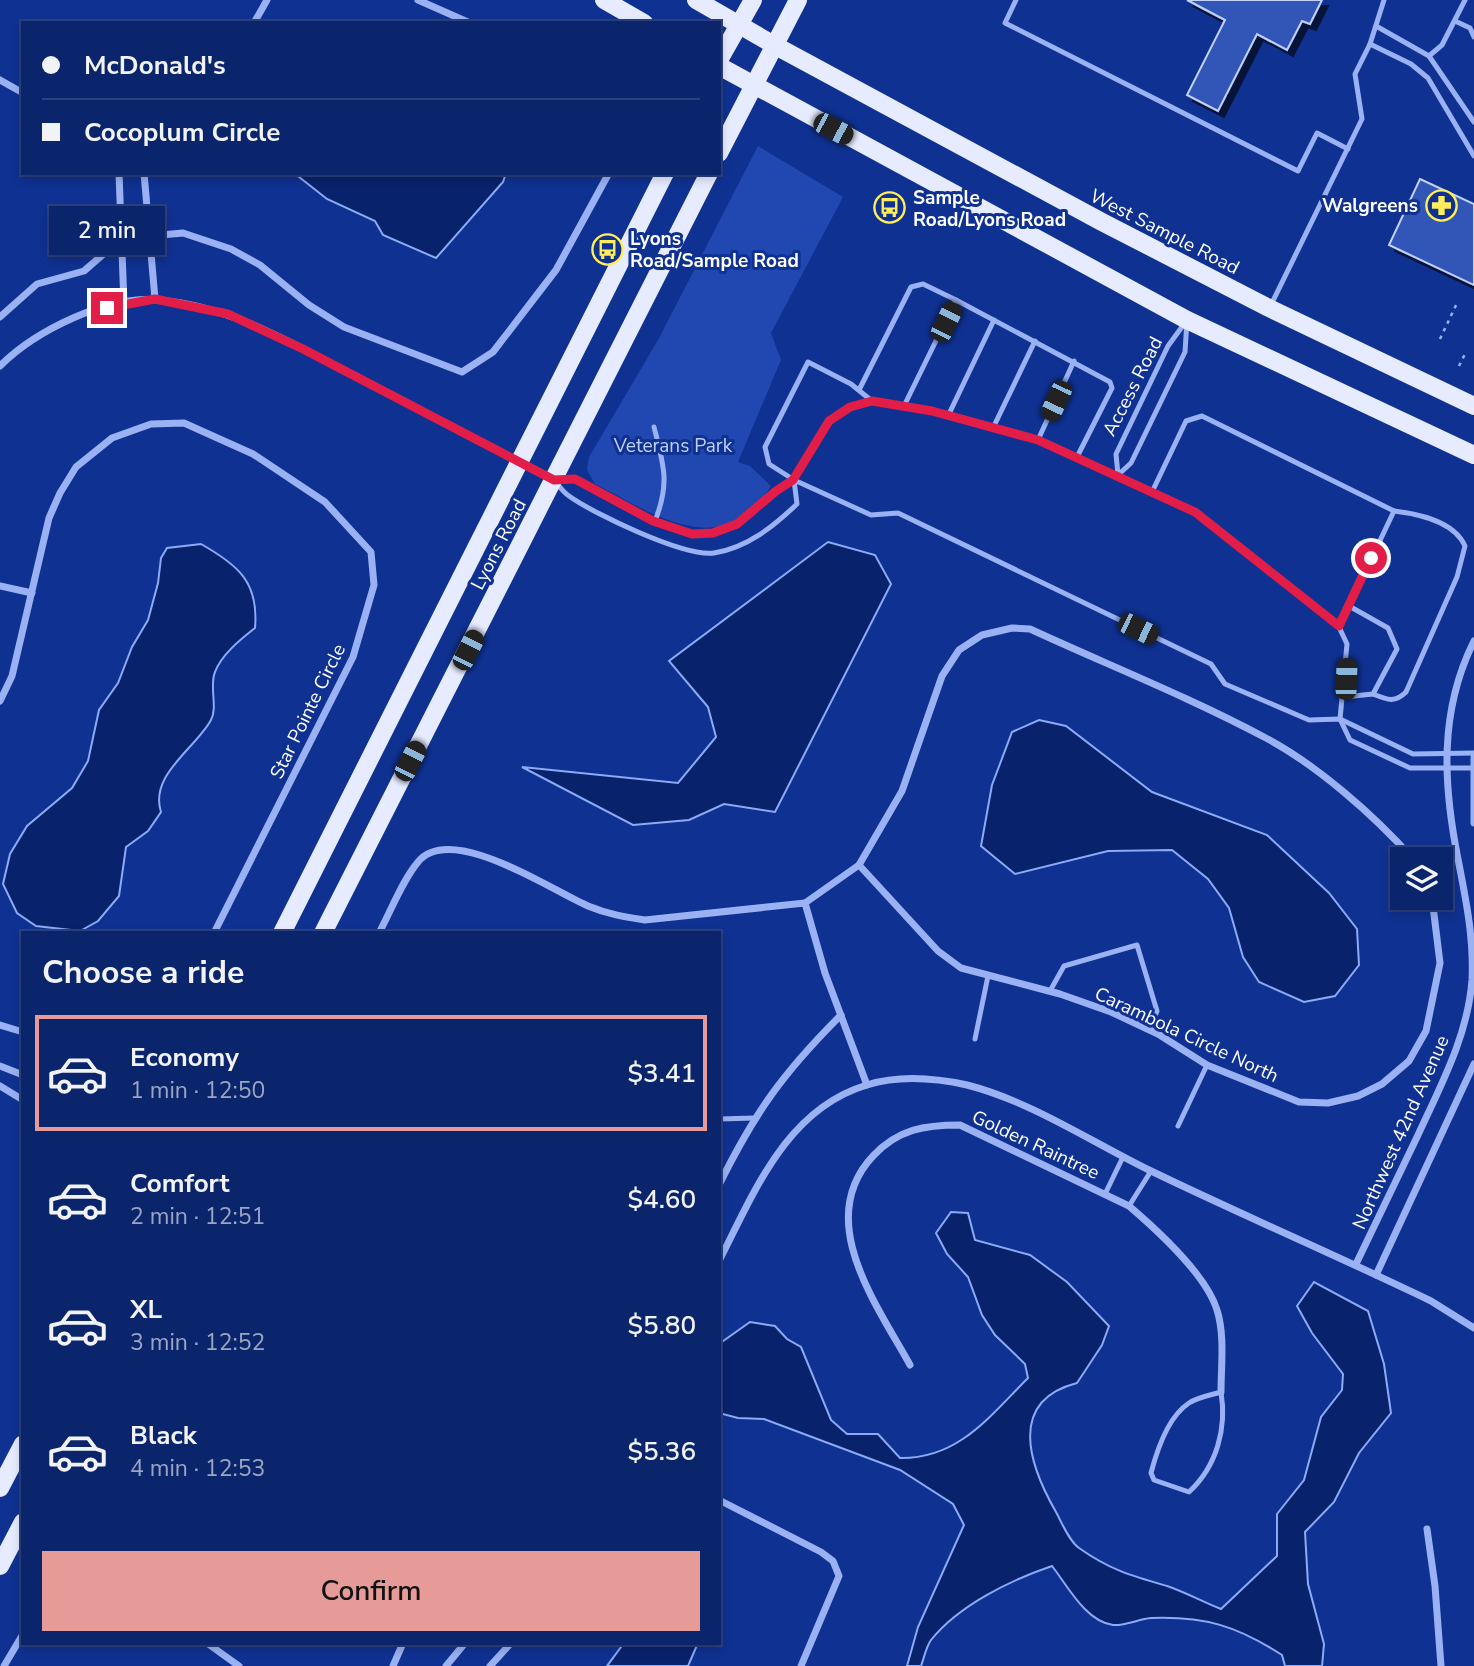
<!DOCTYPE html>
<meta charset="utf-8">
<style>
body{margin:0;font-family:"Nunito Sans",sans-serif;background:#142d72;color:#f1f3f6;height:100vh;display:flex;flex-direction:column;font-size:26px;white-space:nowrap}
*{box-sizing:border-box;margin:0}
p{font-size:23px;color:#9aa5c2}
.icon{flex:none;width:38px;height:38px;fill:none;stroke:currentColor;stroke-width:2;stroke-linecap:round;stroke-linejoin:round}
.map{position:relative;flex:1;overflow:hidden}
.drawer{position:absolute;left:21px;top:931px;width:700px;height:714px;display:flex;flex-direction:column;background:#0b256d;border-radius:0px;box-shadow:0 4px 10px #0003,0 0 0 2px #2b4280}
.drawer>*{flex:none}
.top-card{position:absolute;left:21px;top:21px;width:700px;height:154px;border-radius:0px;box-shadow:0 4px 10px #0003,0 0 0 2px #2b4280;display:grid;align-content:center;height:154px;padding:0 21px;background:#0b256d}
.tools{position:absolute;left:1390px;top:847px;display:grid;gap:14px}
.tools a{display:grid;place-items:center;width:63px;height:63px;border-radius:0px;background:#0b256d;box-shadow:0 4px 10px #0003,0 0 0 2px #2b4280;font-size:35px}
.end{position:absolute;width:32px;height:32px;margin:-16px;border:9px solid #e11d48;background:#fff;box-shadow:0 0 0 4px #fff}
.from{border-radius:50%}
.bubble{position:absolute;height:49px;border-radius:0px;background:#0b256d;box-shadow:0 4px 10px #0003,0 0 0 2px #2b4280;font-size:23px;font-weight:600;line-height:49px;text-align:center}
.car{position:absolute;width:21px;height:42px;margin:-21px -10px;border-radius:9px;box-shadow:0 0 5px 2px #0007;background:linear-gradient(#222 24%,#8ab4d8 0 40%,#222 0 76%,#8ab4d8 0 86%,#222 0)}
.top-card b{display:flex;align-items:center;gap:24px;height:66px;font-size:26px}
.top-card b+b{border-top:2px solid #2b4280}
.top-card i{width:18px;height:18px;background:#f1f3f6}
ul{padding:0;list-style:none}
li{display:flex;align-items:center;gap:21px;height:116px;margin:0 14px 10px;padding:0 7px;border:4px solid transparent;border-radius:0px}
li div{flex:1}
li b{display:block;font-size:26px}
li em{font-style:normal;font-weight:600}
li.current{border-color:#e69b98}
li>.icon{width:63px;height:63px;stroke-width:1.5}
h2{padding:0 21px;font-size:32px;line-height:84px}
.cta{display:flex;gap:14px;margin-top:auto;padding:14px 21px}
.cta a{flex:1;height:80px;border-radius:0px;background:#e69b98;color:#111;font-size:28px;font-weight:600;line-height:80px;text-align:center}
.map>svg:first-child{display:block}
</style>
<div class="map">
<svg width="1474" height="1666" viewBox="0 0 1474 1666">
<defs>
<filter id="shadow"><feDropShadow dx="6" dy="6" stdDeviation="0" flood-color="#0009"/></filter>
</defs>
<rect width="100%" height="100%" fill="#0f3191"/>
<path fill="#2148b0" d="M758 146 843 197 771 333 781 360 738 462 750 466 771 486C723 564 654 514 595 484L587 470 589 457 658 340Z"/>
<g fill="#09226c" stroke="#8baaf7" stroke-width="2">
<polygon points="294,173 506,173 503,182 436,258 383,235 375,221 327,199"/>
<polygon points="828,542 875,555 891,584 775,812 724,804 689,820 633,825 522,767 678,783 716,737 708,707 669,661"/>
<path d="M201 544C238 565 259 582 255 628 240 640 222 654 215 672 209 686 218 707 211 720 195 749 149 775 161 812L148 831 126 847 119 896 98 921 80 931 36 926 17 913 3 884 10 854 27 826 72 788 88 761 99 710 118 683 132 647 148 620 158 583 161 558 167 548Z"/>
<polygon points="1039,720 1066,726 1152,792 1267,835 1329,893 1357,929 1359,965 1335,996 1304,1002 1259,982 1243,957 1229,908 1208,879 1172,850 1108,851 1015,874 981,846 992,785 1012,732"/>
<path d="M951 1212 968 1213 975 1240 1030 1255 1067 1282 1109 1326 1102 1345 1077 1383C1007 1401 1029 1465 1056 1512 1062 1523 1069 1541 1079 1548 1110 1570 1132 1576 1167 1586 1185 1592 1203 1602 1221 1609L1277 1556V1514L1304 1480 1321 1417 1342 1390 1343 1374 1312 1333 1297 1306 1314 1282 1368 1311 1384 1364 1391 1413 1359 1453 1334 1502 1305 1532 1308 1584 1324 1644 1322 1666H1285L1282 1655C1237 1626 1205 1616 1151 1618 1139 1619 1125 1626 1113 1625 1086 1622 1067 1585 1052 1566 1011 1580 959 1605 931 1640 926 1647 924 1658 921 1666H907L918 1627 964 1525 953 1504 900 1470 764 1419 738 1418 719 1413V1344L750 1322 775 1326 787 1339 801 1347 831 1420 847 1434H878L900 1458C958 1459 989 1417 1028 1378L1025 1364 995 1335 982 1315 968 1277 947 1254 936 1233Z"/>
<polygon points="624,1643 698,1643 688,1666 607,1666"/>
</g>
<g fill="#3357b8" stroke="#c1d2fe" stroke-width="2" filter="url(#shadow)">
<polygon points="1187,0 1322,0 1310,24 1302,21 1287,50 1257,34 1218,111 1187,95 1225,20"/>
<polygon points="1420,179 1474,204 1474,285 1389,245"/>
</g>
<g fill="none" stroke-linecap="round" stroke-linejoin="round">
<g stroke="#9ab2f3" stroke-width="2.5" stroke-dasharray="3.5 5" stroke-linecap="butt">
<polyline points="1440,339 1458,301"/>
<polyline points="1459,366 1466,352"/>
</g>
<g stroke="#9ab2f3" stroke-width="5">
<polyline points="1016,0 1005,23 1298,171 1317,133 1348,149"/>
<polyline points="1455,21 1470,28 1474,37"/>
<polyline points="1376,26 1429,56 1474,122"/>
<polyline points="1370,44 1411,64 1428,78 1474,156"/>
<polyline points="1429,56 1442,45 1465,0"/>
<polyline points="1271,305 1362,119 1355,74 1370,44 1384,0"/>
<polygon points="1187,320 1185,352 1131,463 1118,475 1116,454 1168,346"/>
<polyline points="859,390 911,287 923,284 956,300"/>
<polyline points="872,401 851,384 808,362 765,447 769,464 794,480 871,515 898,513 1211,664 1225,684 1309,720 1340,719 1413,754 1474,753"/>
<polyline points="904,406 956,300 1110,382 1112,388 1077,457"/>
<polyline points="948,416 994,320"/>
<path d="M654 427C664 466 670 483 655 521"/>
<polyline points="993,428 1035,341"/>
<polyline points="1038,440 1074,361"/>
<path d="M794 480 797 504C774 526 747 548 714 553 684 557 594 514 569 496 563 492 558 485 554 480L575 479 653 521 692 534 713 533 737 524 776 491 794 480 829 421 850 407 872 401 931 411 1038 440 1195 512 1339 627 1347 644 1340 719 1350 740 1410 768H1472"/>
<polyline points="1152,492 1186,421 1202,416 1394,511 1339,627"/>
<path d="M1373 694C1388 700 1395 703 1406 692L1457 577 1465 546C1454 521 1419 514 1394 511"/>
<polyline points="1344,697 1373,694 1397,649 1388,628 1349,606"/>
<polyline points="1050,991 1064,966 1137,945 1157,1011 1149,1030"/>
<polyline points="975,1039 988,976"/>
<polyline points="719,1119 754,1118"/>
<polyline points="1178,1126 1207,1065"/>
<polyline points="1105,1194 1123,1157"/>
<polyline points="1129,1206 1151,1171"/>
<path d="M1221 1392C1227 1428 1217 1466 1189 1492L1154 1480 1151 1473C1157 1450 1169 1416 1189 1403 1198 1397 1211 1395 1221 1392Z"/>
</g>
<g stroke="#9ab2f3" stroke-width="7">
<polyline points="418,0 470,23"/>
<polyline points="254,23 267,0"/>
<polyline points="0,80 23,93"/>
<polyline points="119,173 124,304"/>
<polyline points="144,173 155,299"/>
<polyline points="0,317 37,284 84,271 115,244 150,236 183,233 231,249 260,265 309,305 344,327 462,372 493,352 556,270 609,173"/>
<path d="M0 366C35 331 107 295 158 300 233 306 299 347 364 381 427 414 490 447 553 480"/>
<polyline points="0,586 32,593"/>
<polyline points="0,701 12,676 49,518 60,493 76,467 112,438 151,424 184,423 253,454 325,502 371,552 374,585 353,657 214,933"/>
<polyline points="1474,757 1474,823"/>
<polyline points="859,865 938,951 961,968 1060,994 1111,1012 1158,1034 1207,1065 1299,1102 1328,1103 1358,1096 1382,1084 1409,1061 1426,1031 1440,963 1432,898"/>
<path d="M379 933C391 911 402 881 418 862 451 822 551 890 588 906 607 914 625 917 645 920L805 903"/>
<polyline points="0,1025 23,1032"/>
<polyline points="0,1066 23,1075"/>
<path d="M867 1085 825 973 805 903 859 865 902 791 942 676 959 650 982 635 1012 628 1030 629C1108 665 1189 697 1264 737 1316 764 1375 816 1413 859"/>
<polyline points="0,1086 23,1100"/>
<path d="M719 1185C755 1112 783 1073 841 1015"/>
<path d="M719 1261C754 1193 786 1109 867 1085 899 1075 935 1078 967 1085 1030 1101 1090 1141 1149 1170 1242 1215 1338 1256 1431 1301L1474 1328"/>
<path d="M1356 1264C1377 1221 1397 1178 1418 1135 1441 1085 1468 1035 1472 980 1474 938 1466 900 1458 859 1443 784 1439 711 1474 641"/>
<polyline points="1376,1275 1474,1064"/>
<path d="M910 1365C877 1305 813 1220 873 1156 898 1129 925 1125 960 1125L1129 1206C1157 1230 1206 1274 1217 1310 1225 1335 1221 1366 1221 1392"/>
<polyline points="719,1500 821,1552 833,1561 839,1576 801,1666"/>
<polyline points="1427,1529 1435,1586 1441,1666"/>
<polyline points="207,1643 239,1666"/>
<polyline points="4,1666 23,1634"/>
<polyline points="393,1666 403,1643"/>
<polyline points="446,1666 465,1643"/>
<polyline points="490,1666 511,1643"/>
</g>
<g stroke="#e6ebff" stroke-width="18">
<polyline points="604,0 644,23"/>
<polyline points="696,0 774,45 1102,222 1269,308 1474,406"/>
<polyline points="719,60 753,0"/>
<polyline points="719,66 1187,320 1474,455"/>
<polyline points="719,153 798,0"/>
<polyline points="282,933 665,173"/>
<polyline points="323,933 709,173"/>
<polyline points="0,1488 23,1444"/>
<polyline points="0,1566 23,1522"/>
</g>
</g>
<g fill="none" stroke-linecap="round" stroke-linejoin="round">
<polyline stroke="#e11d48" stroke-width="9" points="107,308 155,299 228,314 303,349 554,480 575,479 653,521 692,534 713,533 737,524 776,491 793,480 829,421 850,407 872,401 932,411 1038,440 1195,512 1339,626 1371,558"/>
</g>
<defs>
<symbol id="pharmacy-ring" viewBox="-11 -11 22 22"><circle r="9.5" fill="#0f3191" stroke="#ffed5c" stroke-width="1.5"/><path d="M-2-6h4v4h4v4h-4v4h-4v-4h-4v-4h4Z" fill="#ffed5c"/></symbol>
<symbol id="bus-ring" viewBox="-11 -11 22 22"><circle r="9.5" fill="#0f3191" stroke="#ffed5c" stroke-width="1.5"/><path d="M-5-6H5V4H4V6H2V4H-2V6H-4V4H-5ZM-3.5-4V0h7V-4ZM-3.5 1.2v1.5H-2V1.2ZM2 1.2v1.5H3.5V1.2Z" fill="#ffed5c"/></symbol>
</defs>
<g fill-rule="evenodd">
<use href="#pharmacy-ring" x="1424" y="188" width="35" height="35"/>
<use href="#bus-ring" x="872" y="190" width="35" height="35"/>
<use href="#bus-ring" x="590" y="232" width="35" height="35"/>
</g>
<g text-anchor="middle" stroke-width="6" stroke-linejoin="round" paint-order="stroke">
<g font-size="19" font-weight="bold" fill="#fff" stroke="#0f3191" text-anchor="start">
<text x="913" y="204">Sample<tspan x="913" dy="22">Road/Lyons Road</tspan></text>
<text x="1418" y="212" text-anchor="end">Walgreens</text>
<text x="630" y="245">Lyons<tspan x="630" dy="22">Road/Sample Road</tspan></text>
</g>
<g font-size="19" fill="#fff" stroke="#0f3191">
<text transform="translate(1165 231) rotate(27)" y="7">West Sample Road</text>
<text transform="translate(1132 386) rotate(-63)" y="7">Access Road</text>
<text transform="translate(498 544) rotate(-63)" y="7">Lyons Road</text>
<text transform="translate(307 711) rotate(-64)" y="7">Star Pointe Circle</text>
<text transform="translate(1187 1034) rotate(25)" y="7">Carambola Circle North</text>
<text transform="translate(1400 1132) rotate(-66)" y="7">Northwest 42nd Avenue</text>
<text transform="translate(1036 1144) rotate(25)" y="7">Golden Raintree</text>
</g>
<g font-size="19" fill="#c1d2fe" stroke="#0f3191">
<text x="673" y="452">Veterans Park</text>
</g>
</g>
</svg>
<div class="tools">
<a><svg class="icon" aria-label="layers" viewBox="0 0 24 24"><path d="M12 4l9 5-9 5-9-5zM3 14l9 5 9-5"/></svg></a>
</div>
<i class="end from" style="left:1371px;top:558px"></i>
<i class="end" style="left:107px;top:308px"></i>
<div class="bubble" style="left:49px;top:206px;width:116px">2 min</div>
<i class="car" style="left:833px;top:129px;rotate:118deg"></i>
<i class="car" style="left:946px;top:322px;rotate:26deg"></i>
<i class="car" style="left:1056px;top:401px;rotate:205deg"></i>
<i class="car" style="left:1138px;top:629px;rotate:116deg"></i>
<i class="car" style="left:468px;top:650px;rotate:27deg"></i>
<i class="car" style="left:1346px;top:679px;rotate:2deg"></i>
<i class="car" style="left:410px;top:761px;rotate:27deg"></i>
<div class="top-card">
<b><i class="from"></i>McDonald's</b>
<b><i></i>Cocoplum Circle</b>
</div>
<section class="drawer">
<h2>Choose a ride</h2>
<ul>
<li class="current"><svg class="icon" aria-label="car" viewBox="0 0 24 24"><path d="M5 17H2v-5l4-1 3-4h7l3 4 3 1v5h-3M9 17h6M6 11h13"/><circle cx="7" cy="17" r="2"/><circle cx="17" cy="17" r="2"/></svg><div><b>Economy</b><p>1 min · 12:50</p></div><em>$3.41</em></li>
<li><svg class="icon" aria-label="car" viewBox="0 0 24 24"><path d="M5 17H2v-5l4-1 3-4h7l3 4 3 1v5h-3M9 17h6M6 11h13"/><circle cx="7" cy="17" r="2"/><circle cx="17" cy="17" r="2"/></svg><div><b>Comfort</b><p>2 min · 12:51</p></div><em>$4.60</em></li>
<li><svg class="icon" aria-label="car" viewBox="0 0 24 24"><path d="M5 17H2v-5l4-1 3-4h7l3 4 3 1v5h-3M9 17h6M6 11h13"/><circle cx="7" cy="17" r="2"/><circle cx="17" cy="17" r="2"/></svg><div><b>XL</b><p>3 min · 12:52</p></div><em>$5.80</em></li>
<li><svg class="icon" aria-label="car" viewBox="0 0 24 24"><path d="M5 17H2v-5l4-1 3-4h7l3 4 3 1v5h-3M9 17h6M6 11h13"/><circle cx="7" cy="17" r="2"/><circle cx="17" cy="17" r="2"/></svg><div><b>Black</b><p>4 min · 12:53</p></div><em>$5.36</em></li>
</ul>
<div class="cta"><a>Confirm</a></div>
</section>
</div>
